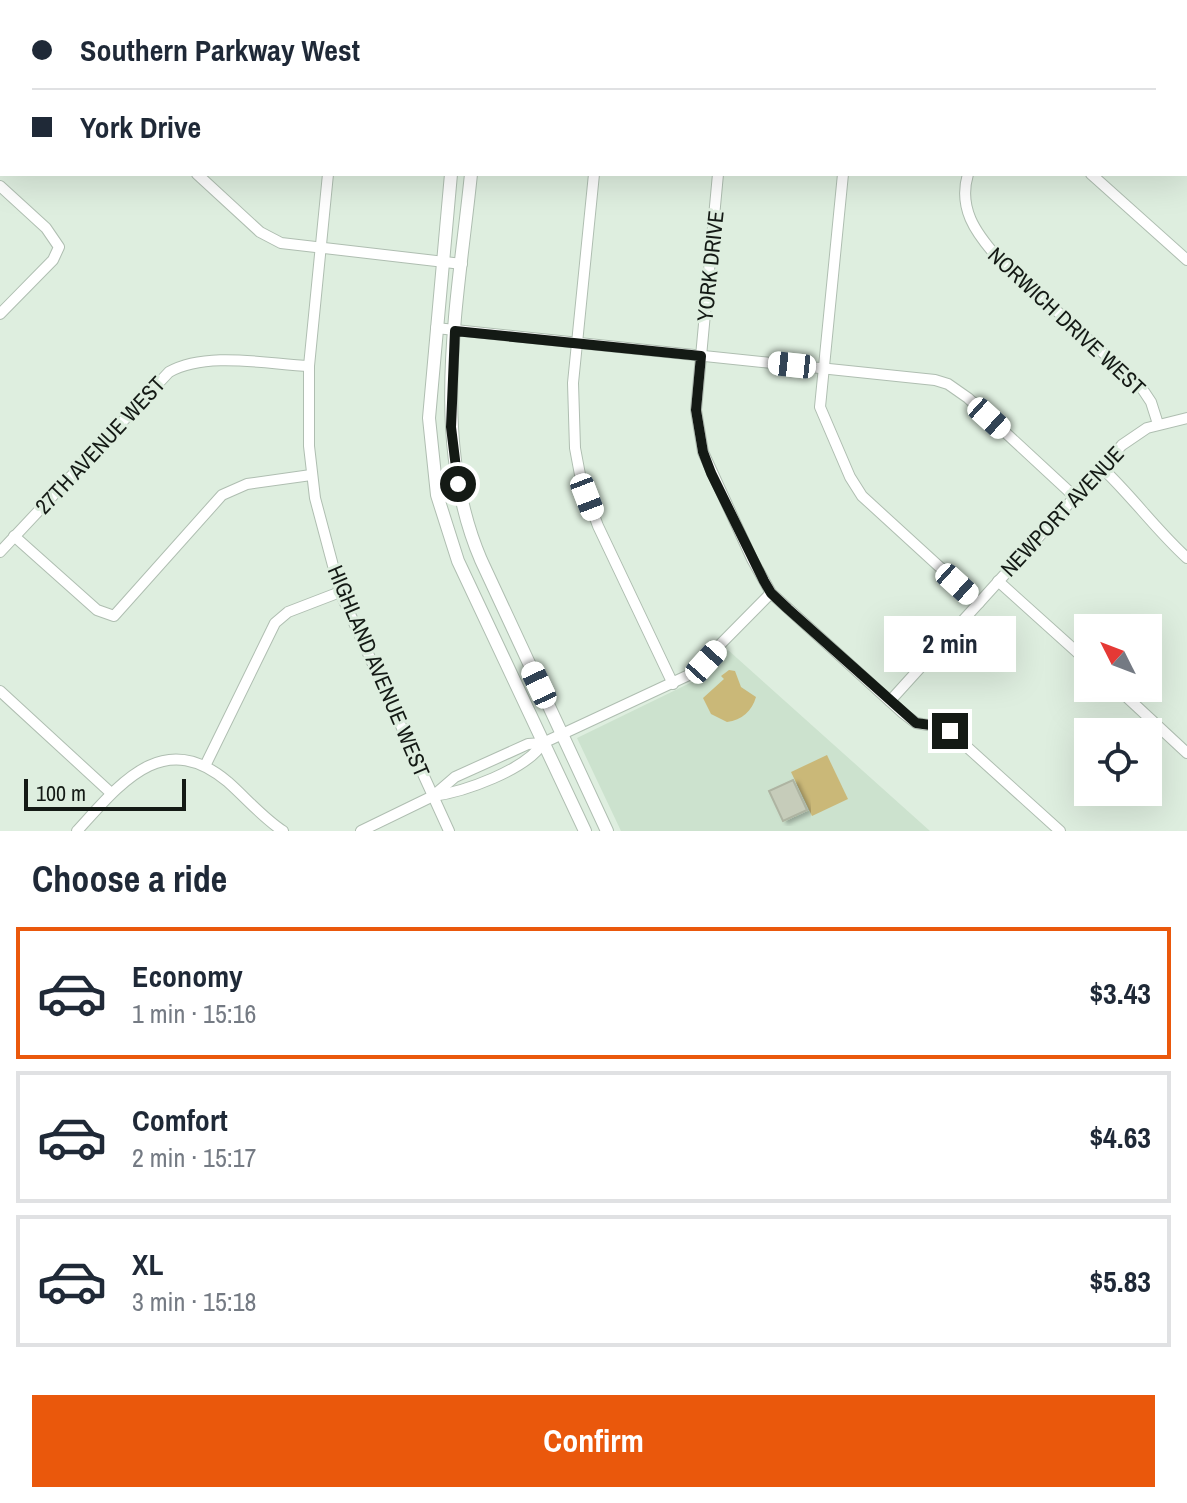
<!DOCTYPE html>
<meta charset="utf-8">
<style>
body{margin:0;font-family:"Archivo Narrow",sans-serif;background:#f2f2f3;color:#1f2937;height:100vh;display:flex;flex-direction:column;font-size:30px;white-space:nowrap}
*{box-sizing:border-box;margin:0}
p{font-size:26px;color:#747a83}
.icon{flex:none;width:44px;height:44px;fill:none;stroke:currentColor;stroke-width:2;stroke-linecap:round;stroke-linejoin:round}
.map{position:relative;height:831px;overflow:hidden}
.panel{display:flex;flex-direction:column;background:#fff;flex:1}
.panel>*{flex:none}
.top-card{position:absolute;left:0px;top:0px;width:1188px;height:176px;box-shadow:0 8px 32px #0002;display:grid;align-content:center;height:176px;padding:0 32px;background:#fff}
.needle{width:52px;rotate:312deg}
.buttons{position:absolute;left:1074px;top:614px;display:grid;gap:16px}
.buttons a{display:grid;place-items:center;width:88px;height:88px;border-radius:0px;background:#fff;box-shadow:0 8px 32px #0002;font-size:40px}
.scale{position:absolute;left:24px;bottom:20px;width:162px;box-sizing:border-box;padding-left:8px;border:4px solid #141a15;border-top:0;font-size:22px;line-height:28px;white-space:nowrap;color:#141a15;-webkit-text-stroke:6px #deeedf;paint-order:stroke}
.end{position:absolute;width:36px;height:36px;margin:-18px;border:10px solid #141a15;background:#fff;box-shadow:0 0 0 4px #fff}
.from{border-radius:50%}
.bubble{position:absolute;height:56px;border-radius:0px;background:#fff;box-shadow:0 8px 32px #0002;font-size:26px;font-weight:700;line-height:56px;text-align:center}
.car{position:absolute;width:24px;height:48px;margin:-24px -12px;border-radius:10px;box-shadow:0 0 6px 2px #0007;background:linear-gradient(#fff 24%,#345 0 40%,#fff 0 76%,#345 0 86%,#fff 0)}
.top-card b{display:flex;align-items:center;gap:28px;height:76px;font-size:30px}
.top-card b+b{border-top:2px solid #e0e1e3}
.top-card i{width:20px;height:20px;background:#1f2937}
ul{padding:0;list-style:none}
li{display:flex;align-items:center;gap:24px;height:132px;margin:0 16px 12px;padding:0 16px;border:4px solid #e0e1e3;border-radius:0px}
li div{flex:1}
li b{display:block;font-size:30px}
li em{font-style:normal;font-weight:700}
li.current{border-color:#ea580c}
li>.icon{width:72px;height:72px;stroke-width:1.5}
h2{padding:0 32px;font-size:36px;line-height:96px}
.button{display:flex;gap:16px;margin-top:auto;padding:16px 32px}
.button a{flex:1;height:92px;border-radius:0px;background:#ea580c;color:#fff;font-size:32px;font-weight:700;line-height:92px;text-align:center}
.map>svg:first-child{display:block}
</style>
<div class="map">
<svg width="1187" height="831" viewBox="0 0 1187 831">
<defs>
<filter id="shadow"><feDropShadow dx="4.5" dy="2.5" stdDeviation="2" flood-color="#0004"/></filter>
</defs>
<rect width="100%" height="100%" fill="#deeedf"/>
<polygon fill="#cce2ce" points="728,650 930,831 621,831 577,738 690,683"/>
<g fill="#cab878">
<path d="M729 670 735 671 741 687 756 697C752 711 742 720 727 722L711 714 703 698 724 679 721 676Z"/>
<polygon points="827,755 848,799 812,816 791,772"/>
</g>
<polygon fill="#c6ccba" stroke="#aeb4a2" stroke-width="2" filter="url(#shadow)" points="793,780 807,810 783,821 769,791"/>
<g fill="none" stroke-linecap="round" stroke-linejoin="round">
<defs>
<g id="minor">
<polyline points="8,0 10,2"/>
<polyline points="191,0 193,2"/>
<polyline points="345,2 345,0"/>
<polyline points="610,2 611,0"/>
<polyline points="735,2 735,0"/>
<polyline points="867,2 868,0"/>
<polyline points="197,174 260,232 281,243 462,264"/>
<polyline points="328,174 309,366 309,446 315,498 340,592 449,831"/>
<polyline points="594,174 573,383 575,448 581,480 598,526 673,684"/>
<polyline points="718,174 696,410 703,452 752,559 771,593 903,713 916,723 946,728 1060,831"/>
<polyline points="843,174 820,407 850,477 862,496 979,603"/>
<path d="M968 174C958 208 975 232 997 257L1141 387 1151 402 1158 424"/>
<polyline points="1091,174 1187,260"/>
<polyline points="0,186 46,228 59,247 53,260 0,314"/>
<polyline points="436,328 935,380 948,384 968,398 1075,497"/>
<path d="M1101 467C1132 496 1156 530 1187 558"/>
<polyline points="14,536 97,610 114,616 222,495 247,484 311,475"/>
<path d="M0 552 169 372C207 351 266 364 309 366"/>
<polyline points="998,581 1088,662"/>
<polyline points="1117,688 1187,753"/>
<polyline points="0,691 111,793"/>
<polyline points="890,701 1122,445 1147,428 1187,418"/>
<polyline points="205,766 275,623 288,612 340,592"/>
<path d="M433 796C464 792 526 770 543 743"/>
<path d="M77 831C120 784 163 727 228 782 246 798 263 818 283 831"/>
<polyline points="361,831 433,796 455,777 528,744 543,743 691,674 771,593"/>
</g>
<g id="tertiary">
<polyline points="468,2 468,0"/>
<polyline points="488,2 488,0"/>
<polyline points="451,174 429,418 437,495 458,561 585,831"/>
<path d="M471 174C458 301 429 439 481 560L607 831"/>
</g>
</defs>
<use href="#minor" stroke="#afbeb1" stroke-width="12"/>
<use href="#tertiary" stroke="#afbeb1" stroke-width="14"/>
<use href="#minor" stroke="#fff" stroke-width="10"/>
<use href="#tertiary" stroke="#fff" stroke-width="12"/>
</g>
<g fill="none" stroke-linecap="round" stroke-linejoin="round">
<polyline stroke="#141a15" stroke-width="10" points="458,484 451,427 455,331 701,356 696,410 703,452 711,473 764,581 771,593 788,609 916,723 937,726 950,731"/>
</g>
<g text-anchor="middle" stroke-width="6" stroke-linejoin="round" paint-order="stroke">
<g font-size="22" fill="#141a15" stroke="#deeedf">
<text transform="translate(710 266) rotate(-84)" y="8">YORK DRIVE</text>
<text transform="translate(1067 321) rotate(43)" y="8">NORWICH DRIVE WEST</text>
<text transform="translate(100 445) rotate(-47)" y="8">27TH AVENUE WEST</text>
<text transform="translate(1062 511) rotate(-47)" y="8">NEWPORT AVENUE</text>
<text transform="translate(379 671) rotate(67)" y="8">HIGHLAND AVENUE WEST</text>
</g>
</g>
</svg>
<div class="buttons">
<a><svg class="needle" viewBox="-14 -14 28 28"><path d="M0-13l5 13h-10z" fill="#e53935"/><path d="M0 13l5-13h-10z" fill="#747a83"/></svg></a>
<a><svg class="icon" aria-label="locate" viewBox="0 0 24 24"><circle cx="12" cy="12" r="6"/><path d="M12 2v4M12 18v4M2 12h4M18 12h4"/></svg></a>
</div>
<div class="scale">100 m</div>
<i class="end from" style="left:458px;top:484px"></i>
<i class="end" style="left:950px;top:731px"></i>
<div class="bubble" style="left:884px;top:616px;width:132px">2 min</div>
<i class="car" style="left:792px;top:365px;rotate:276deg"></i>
<i class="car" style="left:989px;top:418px;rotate:132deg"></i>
<i class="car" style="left:587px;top:497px;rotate:159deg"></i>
<i class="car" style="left:957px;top:584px;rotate:132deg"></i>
<i class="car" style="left:706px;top:662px;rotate:42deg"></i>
<i class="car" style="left:539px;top:685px;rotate:335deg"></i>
<div class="top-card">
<b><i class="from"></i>Southern Parkway West</b>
<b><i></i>York Drive</b>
</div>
</div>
<section class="panel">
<h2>Choose a ride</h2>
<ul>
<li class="current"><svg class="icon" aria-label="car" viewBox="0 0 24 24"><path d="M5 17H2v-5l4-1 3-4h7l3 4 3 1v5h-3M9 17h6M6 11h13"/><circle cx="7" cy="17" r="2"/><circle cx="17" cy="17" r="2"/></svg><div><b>Economy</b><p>1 min · 15:16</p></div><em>$3.43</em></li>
<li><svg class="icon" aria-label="car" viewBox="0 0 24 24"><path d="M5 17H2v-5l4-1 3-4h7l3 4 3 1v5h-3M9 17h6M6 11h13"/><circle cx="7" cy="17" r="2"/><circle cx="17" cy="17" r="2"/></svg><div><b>Comfort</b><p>2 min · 15:17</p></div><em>$4.63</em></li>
<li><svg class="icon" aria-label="car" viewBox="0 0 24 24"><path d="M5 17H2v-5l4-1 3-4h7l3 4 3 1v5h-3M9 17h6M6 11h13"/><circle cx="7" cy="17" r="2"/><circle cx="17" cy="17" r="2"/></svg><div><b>XL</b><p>3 min · 15:18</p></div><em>$5.83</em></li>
</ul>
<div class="button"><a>Confirm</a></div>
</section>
